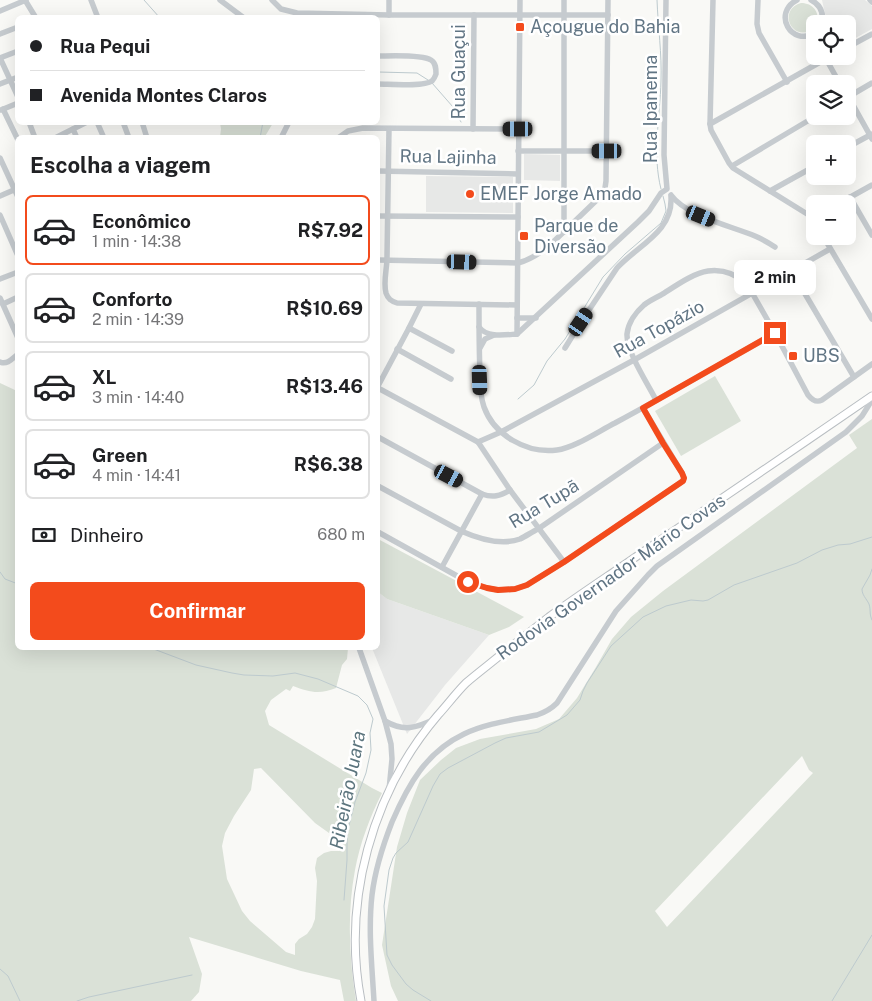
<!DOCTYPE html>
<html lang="pt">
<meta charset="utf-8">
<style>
body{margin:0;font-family:"Public Sans",sans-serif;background:#f6f6f6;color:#202124;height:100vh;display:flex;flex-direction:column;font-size:19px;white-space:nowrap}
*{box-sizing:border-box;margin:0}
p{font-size:16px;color:#757577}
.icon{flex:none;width:28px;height:28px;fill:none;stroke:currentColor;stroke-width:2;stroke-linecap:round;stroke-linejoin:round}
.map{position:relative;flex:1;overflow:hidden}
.panel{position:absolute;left:15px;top:135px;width:365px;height:515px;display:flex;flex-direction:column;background:#fff;border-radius:8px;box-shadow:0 5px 20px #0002}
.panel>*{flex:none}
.guide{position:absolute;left:15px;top:15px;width:365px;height:110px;border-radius:8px;box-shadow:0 5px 20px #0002;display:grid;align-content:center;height:110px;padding:0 15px;background:#fff}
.fabs{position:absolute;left:806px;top:15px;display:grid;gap:10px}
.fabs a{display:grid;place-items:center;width:50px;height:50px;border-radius:8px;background:#fff;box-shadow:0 5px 20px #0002;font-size:25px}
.end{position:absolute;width:22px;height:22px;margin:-11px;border:6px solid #f34b1c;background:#fff;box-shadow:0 0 0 2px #fff}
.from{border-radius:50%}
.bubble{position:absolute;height:35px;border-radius:8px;background:#fff;box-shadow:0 5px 20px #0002;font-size:16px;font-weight:700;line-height:35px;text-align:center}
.car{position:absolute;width:15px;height:30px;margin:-15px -8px;border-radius:6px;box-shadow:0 0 4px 1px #0007;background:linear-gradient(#222 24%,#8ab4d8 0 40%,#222 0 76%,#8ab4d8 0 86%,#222 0)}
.guide b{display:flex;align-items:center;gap:18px;height:48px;font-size:19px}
.guide b+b{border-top:1px solid #e0e0e0}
.guide i{width:12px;height:12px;background:#202124}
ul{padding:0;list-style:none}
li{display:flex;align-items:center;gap:15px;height:70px;margin:0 10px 8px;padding:0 5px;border:2px solid #e0e0e0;border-radius:8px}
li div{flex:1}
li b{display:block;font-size:19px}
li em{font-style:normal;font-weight:700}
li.active{border-color:#f34b1c}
li>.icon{width:45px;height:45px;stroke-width:1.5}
h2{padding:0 15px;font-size:22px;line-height:60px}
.pay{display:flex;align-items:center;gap:12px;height:55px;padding:0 15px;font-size:19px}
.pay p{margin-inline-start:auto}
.cta{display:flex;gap:10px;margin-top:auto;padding:10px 15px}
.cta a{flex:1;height:58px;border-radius:8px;background:#f34b1c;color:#fff;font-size:20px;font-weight:700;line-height:58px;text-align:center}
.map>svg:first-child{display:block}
</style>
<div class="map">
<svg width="872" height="1001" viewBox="0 0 872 1001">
<rect width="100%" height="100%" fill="#f9f9f6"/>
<g fill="#e7e8e7">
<polygon points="822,0 865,0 872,6 872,29 848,42 848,24 825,24 826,18"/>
<polygon points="524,154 560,155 560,181 524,180"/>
<polygon points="426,176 513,177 513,213 426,212"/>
<polygon points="378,592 387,599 489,635 445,685 407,734 372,648 378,648"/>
</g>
<g fill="#dae1d7" fill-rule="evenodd">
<path d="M801 3C813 3 820 12 817 24H815V27C795 46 775 11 801 3Z"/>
<polygon points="220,123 220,122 273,123 264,138 220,137 221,129"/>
<polygon points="715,376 741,421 681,456 655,411"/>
<path d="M0 383 17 391 18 648H348L347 659 342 665 336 688C319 695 309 692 293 686L290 691 286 689 271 700 265 711 269 725 372 788 382 793C370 817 360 843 355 870 347 913 349 958 356 1001H344L340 980 301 971 189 937 202 974 199 992 191 1001H0ZM261 768 315 823 343 843 339 851H331L324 853 317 858 315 868 317 881 315 919 312 927 307 934 299 939 295 944V955L286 952 250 921 242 911 227 879 222 846 225 833 234 816 251 790 254 769Z"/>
<path d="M872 419V1001H398L391 986 382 945 397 847 407 813 420 780 441 760 456 748 480 739 536 729 559 719 577 698 596 667 612 639 631 617 663 591 857 448 849 435ZM802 756 809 770 813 773 667 927 655 911Z"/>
<polygon points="378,539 524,617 509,627 489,635 387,599 378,592"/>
</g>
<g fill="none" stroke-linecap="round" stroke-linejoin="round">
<g stroke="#bdcace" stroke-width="1">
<polyline points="144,0 160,18"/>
<path d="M657 0C658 27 662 54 661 81 660 117 652 154 661 189"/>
<polyline points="378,72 417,73 428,80"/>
<polyline points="432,83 453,107 461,122"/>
<polyline points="260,138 263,122"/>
<polyline points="518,399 534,385 547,361 565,339 603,277 625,254 661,223 666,211 665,204 663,196"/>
<path d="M872 569 870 575 862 589C862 595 866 598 869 604 871 610 869 614 872 620"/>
<polyline points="0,572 5,579 18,584"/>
<polyline points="151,648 196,665 232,673 244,675 273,676 295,673 318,679 358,696 367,705 373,719 370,733 371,750 366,773 355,802 347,833 347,860 344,900"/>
<polyline points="0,969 8,976 20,1001"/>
<polyline points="77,1001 89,997 192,975"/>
<polyline points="431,1001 413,990 406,984 392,965 387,955 384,906 389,870 393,858 396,853 408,842 433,786 440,774 448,768 495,743 506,738 539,732 567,715 580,700 583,691 587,683 611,646 643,617 666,606 691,600 703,601 708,600 734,585 797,563 822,550 838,545 850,544 872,537"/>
<polyline points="832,1001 872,935"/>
</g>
<defs>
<path id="major" d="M361 1001C342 901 372 792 438 715 448 704 456 693 466 683 480 671 495 660 509 648 523 638 536 627 549 617 579 595 610 575 640 554 718 501 795 449 872 396"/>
</defs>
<use href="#major" stroke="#b9bec2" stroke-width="9"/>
<g stroke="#c6cbcf" stroke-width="5.5">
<polyline points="25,0 36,18"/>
<polyline points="91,0 98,18"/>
<polyline points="220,0 244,18"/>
<polyline points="272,0 281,9 297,13 389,15 608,15"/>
<polyline points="713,0 710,124 711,130 729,163 733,168 812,217 815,222"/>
<polyline points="758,0 757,24 759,33 787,82"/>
<path d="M797 0C772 13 791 47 815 33"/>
<path d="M811 0C821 5 824 13 822 24"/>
<polyline points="870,0 872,2"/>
<polyline points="0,11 26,0"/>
<polyline points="389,15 389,0"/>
<polyline points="0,34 18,27"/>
<polyline points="848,47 872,34"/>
<path d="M378 56C389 56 421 54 431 60 436 63 436 69 436 74 435 77 434 79 432 81 423 87 389 84 378 84"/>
<polyline points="825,57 840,84"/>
<polyline points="0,58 18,97"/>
<polyline points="0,58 18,51"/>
<polyline points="0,84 18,77"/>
<polyline points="848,96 872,139"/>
<polyline points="848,97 872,83"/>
<polyline points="3,109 18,140"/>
<polyline points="1,110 18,103"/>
<polyline points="29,122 35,138"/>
<polyline points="97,122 104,138"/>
<polyline points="123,122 129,138"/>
<polyline points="142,122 147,138"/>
<polyline points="710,124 831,56"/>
<polyline points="73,129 77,138"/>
<path d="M389 129C388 172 388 215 387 258 387 269 383 282 386 293 388 299 391 301 397 303L517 305"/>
<polyline points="473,129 474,15"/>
<polyline points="55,138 87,122"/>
<polyline points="281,138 289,122"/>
<polyline points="338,138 348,131 363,128 518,129"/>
<polyline points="848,147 872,134"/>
<polyline points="518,151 607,151"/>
<polyline points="0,158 18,197"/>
<polyline points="732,166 816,116"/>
<polyline points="378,171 518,174"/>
<polyline points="770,191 815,166"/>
<path d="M671 195C686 216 731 226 755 236 762 239 769 243 775 247"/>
<polyline points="0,196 16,189"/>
<polyline points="850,197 872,235"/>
<polyline points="838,204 872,185"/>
<polyline points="0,215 18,256"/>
<polyline points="378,216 518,217"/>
<polyline points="564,232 564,0"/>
<polyline points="823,236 872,319"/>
<path d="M378 260 518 263C530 260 539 254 549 246L601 196 605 188 606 181 608 0"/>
<polyline points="791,270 854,377"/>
<polyline points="0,279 18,272"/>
<polyline points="0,298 18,338"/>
<polyline points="3,304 18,297"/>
<path d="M479 304C479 327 479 350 480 373 480 384 480 396 484 407 494 435 527 454 557 450 574 448 599 431 615 423 669 394 722 363 775 333L808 395C812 400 816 403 822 400L872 364"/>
<polyline points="517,318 536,318"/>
<path d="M479 327C487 338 504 335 517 334"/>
<polyline points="409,328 452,351"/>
<polyline points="517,334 638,222 649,211 661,193 667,189 664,155 666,0"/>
<polyline points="517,334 520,0"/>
<polyline points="480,348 485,339 494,335"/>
<path d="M565 348 581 322 617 268C638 245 673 232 671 197"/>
<polyline points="397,349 451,379"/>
<path d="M0 362C7 365 12 359 18 354"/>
<polyline points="378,386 409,328 421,304"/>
<polyline points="378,388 478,442 501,432 634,360 830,249"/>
<path d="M656 400C648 384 626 351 627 334 628 323 636 312 644 305 649 301 655 298 661 295 674 287 693 273 708 271 723 269 736 274 747 284L775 333"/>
<path d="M378 437 482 494C493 498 500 496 510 490"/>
<polyline points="478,442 510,490 564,562"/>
<path d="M378 486 461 531C479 539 501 546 520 539 526 536 532 532 538 529L663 443"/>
<polyline points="378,532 468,582 487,588 498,590 515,589 527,585 564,562 683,481 684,478 682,473 643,408"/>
<polyline points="442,567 482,494"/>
<polyline points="359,648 385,721 391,744 392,759 389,790"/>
<path d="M385 721C404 732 416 728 435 719"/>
<path d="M374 1001C372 966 368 930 372 895 375 870 383 845 392 822 408 785 426 752 464 734 487 723 513 720 537 715 546 712 551 709 557 703L616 611 648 575 657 566 846 432 862 416 872 400"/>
</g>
<use href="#major" stroke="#fff" stroke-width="7"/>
</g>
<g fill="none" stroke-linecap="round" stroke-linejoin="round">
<polyline stroke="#f34b1c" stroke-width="6" points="468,582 487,588 498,590 515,589 527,585 564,562 683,481 684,478 682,473 663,443 643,408 775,333"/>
</g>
<g fill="#f34b1c" stroke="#fff" stroke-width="2">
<rect x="515" y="22" width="10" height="10" rx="2.5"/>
<circle cx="470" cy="194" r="5"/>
<rect x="519" y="231" width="10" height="10" rx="2.5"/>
<rect x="788" y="351" width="10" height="10" rx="2.5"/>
</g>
<g text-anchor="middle" stroke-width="5" stroke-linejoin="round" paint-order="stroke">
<g font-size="18" fill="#617584" stroke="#fff" text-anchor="start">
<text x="530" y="33">Açougue do Bahia</text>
<text x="480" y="200">EMEF Jorge Amado</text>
<text x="534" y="232">Parque de<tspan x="534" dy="21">Diversão</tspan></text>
<text x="803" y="362">UBS</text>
</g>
<g font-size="18" fill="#617584" stroke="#fff">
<text transform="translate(459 72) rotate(-90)" y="6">Rua Guaçui</text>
<text transform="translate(651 109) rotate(-90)" y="6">Rua Ipanema</text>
<text transform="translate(448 157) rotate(1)" y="6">Rua Lajinha</text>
<text transform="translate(659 329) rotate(-29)" y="6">Rua Topázio</text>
<text transform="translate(544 504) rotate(-31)" y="6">Rua Tupã</text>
<text transform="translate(611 577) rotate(-35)" y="6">Rodovia Governador Mário Covas</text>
</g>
<g font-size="19" font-style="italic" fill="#5c757e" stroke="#fff">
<text transform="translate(347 790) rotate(-79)" y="7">Ribeirão Juara</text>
</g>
</g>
</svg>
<div class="fabs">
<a><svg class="icon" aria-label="locate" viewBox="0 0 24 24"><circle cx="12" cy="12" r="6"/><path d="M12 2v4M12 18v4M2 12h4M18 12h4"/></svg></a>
<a><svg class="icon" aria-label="layers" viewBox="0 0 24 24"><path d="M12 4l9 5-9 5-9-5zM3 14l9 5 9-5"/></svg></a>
<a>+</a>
<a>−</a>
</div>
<i class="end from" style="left:468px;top:582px"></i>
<i class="end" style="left:775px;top:333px"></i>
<div class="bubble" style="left:734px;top:260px;width:82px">2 min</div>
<i class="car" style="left:518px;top:129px;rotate:270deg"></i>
<i class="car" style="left:607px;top:151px;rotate:270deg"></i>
<i class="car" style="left:701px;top:216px;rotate:112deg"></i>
<i class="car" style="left:462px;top:262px;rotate:92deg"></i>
<i class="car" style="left:581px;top:322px;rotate:34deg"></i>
<i class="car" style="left:480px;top:380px;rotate:178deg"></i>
<i class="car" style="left:449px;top:476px;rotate:118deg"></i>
<div class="guide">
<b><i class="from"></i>Rua Pequi</b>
<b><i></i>Avenida Montes Claros</b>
</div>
<section class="panel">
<h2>Escolha a viagem</h2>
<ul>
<li class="active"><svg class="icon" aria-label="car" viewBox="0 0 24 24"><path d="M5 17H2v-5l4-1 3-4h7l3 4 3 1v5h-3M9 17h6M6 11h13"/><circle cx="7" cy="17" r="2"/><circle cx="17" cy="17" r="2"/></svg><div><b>Econômico</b><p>1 min · 14:38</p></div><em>R$7.92</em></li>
<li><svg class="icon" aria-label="car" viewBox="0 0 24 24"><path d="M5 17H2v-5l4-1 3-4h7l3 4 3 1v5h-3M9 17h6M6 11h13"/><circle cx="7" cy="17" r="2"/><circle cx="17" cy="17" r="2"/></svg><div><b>Conforto</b><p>2 min · 14:39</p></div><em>R$10.69</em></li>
<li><svg class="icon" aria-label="car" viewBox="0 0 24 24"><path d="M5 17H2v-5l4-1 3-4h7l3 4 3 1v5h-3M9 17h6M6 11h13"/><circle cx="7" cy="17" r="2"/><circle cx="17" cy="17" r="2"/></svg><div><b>XL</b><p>3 min · 14:40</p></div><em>R$13.46</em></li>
<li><svg class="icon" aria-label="car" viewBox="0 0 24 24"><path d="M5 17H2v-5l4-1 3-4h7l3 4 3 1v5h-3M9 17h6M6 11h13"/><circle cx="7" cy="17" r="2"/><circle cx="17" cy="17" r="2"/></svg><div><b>Green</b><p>4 min · 14:41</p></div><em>R$6.38</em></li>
</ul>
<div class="pay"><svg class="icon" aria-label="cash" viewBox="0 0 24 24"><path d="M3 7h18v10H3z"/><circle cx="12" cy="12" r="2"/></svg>Dinheiro<p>680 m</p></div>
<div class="cta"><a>Confirmar</a></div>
</section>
</div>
